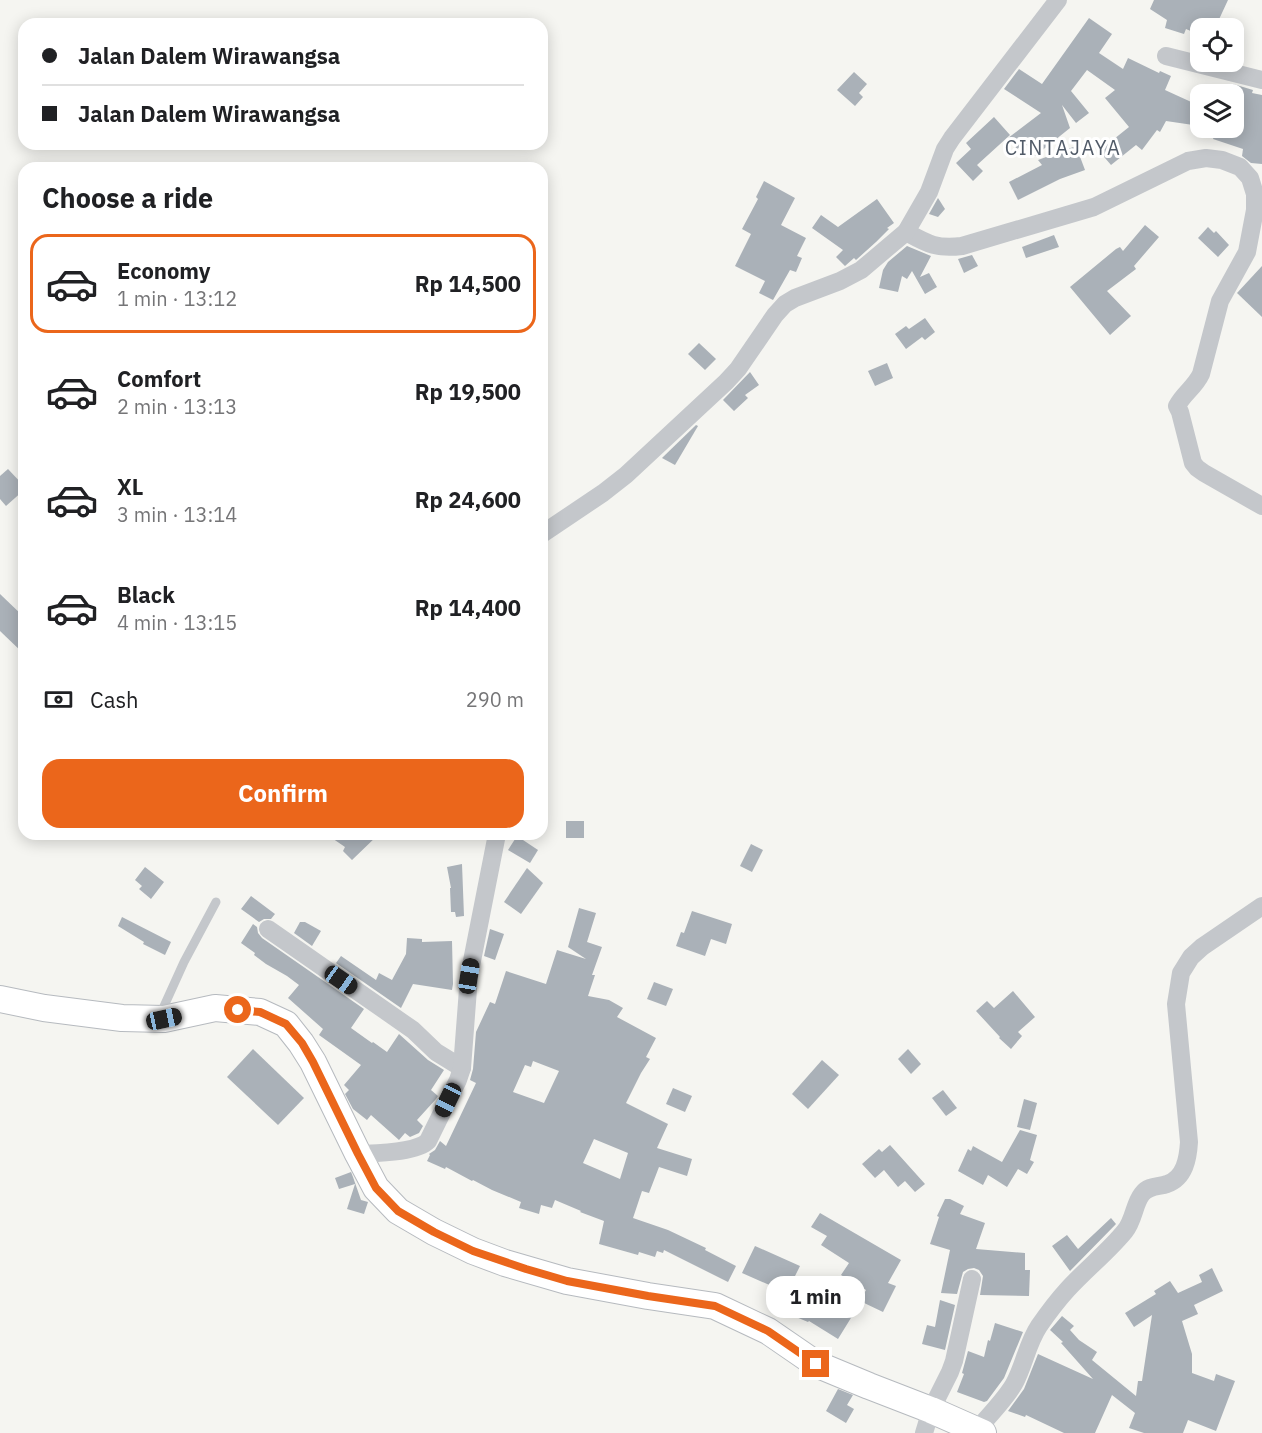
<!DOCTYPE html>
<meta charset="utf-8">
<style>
body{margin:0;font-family:"IBM Plex Sans",sans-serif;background:#f6f6f6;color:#202124;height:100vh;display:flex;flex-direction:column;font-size:22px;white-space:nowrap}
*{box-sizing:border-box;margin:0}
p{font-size:20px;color:#757577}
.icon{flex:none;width:33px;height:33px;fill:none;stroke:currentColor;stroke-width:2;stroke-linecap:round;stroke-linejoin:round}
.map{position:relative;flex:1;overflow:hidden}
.drawer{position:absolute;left:18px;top:162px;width:530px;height:678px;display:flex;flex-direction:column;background:#fff;border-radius:18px;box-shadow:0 3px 15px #0003}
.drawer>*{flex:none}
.banner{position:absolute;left:18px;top:18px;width:530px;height:132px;border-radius:18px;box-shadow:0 3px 15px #0003;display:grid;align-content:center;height:132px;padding:0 24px;background:#fff}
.tools{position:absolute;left:1190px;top:18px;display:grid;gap:12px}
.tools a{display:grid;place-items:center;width:54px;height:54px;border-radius:12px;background:#fff;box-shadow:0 3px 15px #0003;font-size:30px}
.end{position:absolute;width:27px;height:27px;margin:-14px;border:8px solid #eb661b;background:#fff;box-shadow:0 0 0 3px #fff}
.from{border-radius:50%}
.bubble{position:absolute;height:42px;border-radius:18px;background:#fff;box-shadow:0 3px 15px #0003;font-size:20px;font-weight:700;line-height:42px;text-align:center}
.car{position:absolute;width:18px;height:36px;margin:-18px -9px;border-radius:8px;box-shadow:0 0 4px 2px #0007;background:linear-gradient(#222 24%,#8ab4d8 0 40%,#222 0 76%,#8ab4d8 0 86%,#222 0)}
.banner b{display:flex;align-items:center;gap:21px;height:57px;font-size:22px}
.banner b+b{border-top:2px solid #e0e0e0}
.banner i{width:15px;height:15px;background:#202124}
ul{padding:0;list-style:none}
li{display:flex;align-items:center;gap:18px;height:99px;margin:0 12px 9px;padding:0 12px;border:3px solid transparent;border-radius:18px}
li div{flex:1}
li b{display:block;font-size:22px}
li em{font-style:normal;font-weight:700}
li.on{border-color:#eb661b}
li>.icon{width:54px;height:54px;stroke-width:1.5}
h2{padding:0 24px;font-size:27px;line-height:72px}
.pay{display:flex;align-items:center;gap:15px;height:66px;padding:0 24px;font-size:22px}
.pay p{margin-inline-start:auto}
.action{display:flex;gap:12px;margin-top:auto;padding:12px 24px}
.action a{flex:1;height:69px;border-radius:18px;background:#eb661b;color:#fff;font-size:24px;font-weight:700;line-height:69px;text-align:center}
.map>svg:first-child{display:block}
</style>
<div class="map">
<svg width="1262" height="1433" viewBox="0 0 1262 1433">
<rect width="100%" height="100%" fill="#f5f5f1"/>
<g fill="#aab1b8" fill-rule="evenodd">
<polygon points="1154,0 1228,0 1215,28 1200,28 1200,35 1186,29 1184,34 1165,28 1167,20 1150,9"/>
<polygon points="1089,18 1112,34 1099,53 1123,69 1128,58 1159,73 1160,71 1171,76 1165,90 1200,106 1200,126 1166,121 1160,132 1157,130 1142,150 1136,145 1111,165 1099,151 1129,127 1105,98 1115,90 1087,70 1071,91 1089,113 1076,123 1062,105 1070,128 1035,156 1025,143 1017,149 1008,138 1041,113 1004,89 1019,69 1042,84"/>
<polygon points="854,72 867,84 859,93 863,97 855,106 837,90"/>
<polygon points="1233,84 1253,90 1252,93 1262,95 1262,164 1251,163 1242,156 1243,149 1213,139 1217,128 1233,128"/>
<polygon points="994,117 1010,135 977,165 983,171 973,181 956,163 971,149 966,143"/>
<polygon points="1076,146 1085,170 1060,179 1018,200 1009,182 1042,165 1038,160"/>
<polygon points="764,181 795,198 781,225 806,238 797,256 802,258 796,272 790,270 773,300 759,293 765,281 735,266 751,234 742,229 758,199 756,197"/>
<polygon points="938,198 945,209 938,217 929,214"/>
<polygon points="877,199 894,223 887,228 889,229 876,242 856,260 854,258 845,266 836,257 843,250 812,228 821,215 838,227"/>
<polygon points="1145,225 1159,237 1134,266 1136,269 1107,291 1131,316 1110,335 1070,287 1116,249 1120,247 1123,251"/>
<polygon points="1208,227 1214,233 1216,231 1229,245 1218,257 1198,238"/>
<polygon points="1054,235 1059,247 1026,258 1022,247"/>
<polygon points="907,246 931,256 920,277 929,273 937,287 925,294 912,271 907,279 902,276 898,292 879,288 883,270 888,262"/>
<polygon points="972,255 978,266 964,273 958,259"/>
<polygon points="1262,266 1262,317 1237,293"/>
<polygon points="925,318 935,332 925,340 922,337 906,349 895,334 906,326 909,329"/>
<polygon points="699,343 716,359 705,370 688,354"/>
<polygon points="887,363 893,378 875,386 868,371"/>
<polygon points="750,372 759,385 745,395 748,398 734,411 723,400"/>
<polygon points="696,425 698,426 675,465 662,458"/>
<polygon points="8,469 24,486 24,490 6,506 0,499 0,476"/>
<polygon points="0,594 24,617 24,654 0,631"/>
<rect x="566" y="821" width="18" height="17"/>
<polygon points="326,834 379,834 352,860 343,851 345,847"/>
<polygon points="517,836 538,850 530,863 508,850"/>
<polygon points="751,844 763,850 752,872 740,866"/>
<polygon points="462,864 464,916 456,917 455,912 451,912 450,888 451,888 447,867"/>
<polygon points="145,867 164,882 151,899 139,889 142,886 135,880"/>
<polygon points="527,868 543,883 521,914 504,902"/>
<polygon points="251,896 275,914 271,919 264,919 259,922 241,909"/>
<path d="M579 908 596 913 587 942 602 947 592 975H595L588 996 609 1000 623 1008 617 1017 656 1038 646 1057 650 1059 641 1073 626 1103 668 1124 657 1148 692 1159 687 1176 659 1167 649 1193 642 1191 633 1218 668 1230 706 1248 705 1250 736 1266 728 1282 664 1250 663 1253 657 1251 655 1257 639 1252 638 1255 599 1244 604 1221 580 1212 581 1211 555 1200 552 1208 541 1205 539 1214 519 1208 521 1202 492 1190 473 1180 472 1181 446 1167 445 1169 427 1161 430 1155 429 1154 435 1150 440 1141 446 1146 476 1083 470 1080 473 1069 476 1032 490 1002 495 1004 506 971 546 984 557 950 586 959 568 947ZM533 1061 559 1071 544 1103 513 1092 525 1065 531 1067ZM594 1139 628 1153 620 1179 583 1163Z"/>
<polygon points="692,911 732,924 726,944 711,939 705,956 676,946 681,932 684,933"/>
<polygon points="122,917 171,942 165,955 143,944 144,942 118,926"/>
<polygon points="300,922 305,922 321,931 312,946 294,933"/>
<polygon points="253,924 257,927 258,933 262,938 364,1009 351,1028 372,1043 373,1042 387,1052 399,1034 428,1060 444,1070 431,1090 438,1096 436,1099 417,1120 423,1126 419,1133 410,1137 405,1133 399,1140 371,1115 367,1120 353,1109 345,1094 349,1090 344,1085 361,1065 319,1035 323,1029 288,998 299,985 287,976 266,964 254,955 255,953 241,943"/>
<polygon points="490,929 504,934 495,960 484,956"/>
<polygon points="407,938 422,939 422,942 452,941 453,984 452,990 413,984 401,1008 336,963 341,956 376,980 379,973 392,980 406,954"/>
<polygon points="654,982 673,989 666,1006 647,999"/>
<polygon points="1013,991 1035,1017 1018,1032 1022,1036 1011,1049 999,1038 1000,1037 976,1011 987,1001 994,1008"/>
<polygon points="253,1049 304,1098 278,1125 227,1077"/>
<polygon points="908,1049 921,1064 911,1074 898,1059"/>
<polygon points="822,1060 839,1075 808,1109 792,1094"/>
<polygon points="673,1088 692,1096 685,1112 666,1104"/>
<polygon points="943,1090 957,1108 946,1116 932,1098"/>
<polygon points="1024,1099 1037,1103 1030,1130 1017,1127"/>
<polygon points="1020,1130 1037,1135 1030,1160 1034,1162 1027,1174 1018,1169 1007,1187 988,1175 983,1185 958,1171 968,1149 971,1151 973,1146 1002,1162"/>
<polygon points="890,1145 925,1184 915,1192 905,1181 898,1187 884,1170 875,1178 862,1164 879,1149 882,1152"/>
<polygon points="351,1172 353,1177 361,1200 368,1202 364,1214 347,1209 355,1184 339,1189 335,1178"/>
<polygon points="945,1199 950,1199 964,1206 960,1214 985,1223 976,1249 1025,1253 1025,1270 1030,1270 1029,1296 980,1295 983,1276 979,1270 974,1268 968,1269 963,1272 957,1294 941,1293 950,1250 930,1244 939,1217 937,1216"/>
<polygon points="820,1213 901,1260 888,1283 896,1286 883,1312 860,1301 866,1290 841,1275 849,1263 821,1245 827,1236 811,1227"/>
<polygon points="1111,1218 1116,1224 1070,1271 1052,1246 1067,1235 1078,1249"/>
<polygon points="755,1246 800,1266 795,1276 803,1280 797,1291 838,1313 842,1306 854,1313 838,1339 809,1321 808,1322 796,1317 797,1315 768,1298 774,1287 742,1273"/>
<polygon points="1212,1268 1223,1291 1194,1305 1198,1314 1182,1321 1192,1354 1192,1373 1214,1381 1216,1374 1235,1381 1216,1431 1188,1420 1183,1433 1144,1433 1129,1428 1135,1413 1112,1395 1095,1433 1064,1433 1026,1415 1025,1417 1008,1411 1024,1389 1038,1354 1093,1379 1061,1343 1063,1342 1050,1330 1062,1316 1074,1326 1070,1330 1079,1340 1097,1352 1092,1360 1136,1396 1138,1381 1142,1381 1152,1315 1134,1327 1125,1313 1156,1294 1154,1291 1170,1281 1178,1293 1202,1282 1199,1275"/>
<polygon points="940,1300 955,1305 945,1350 922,1344 927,1325 935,1327"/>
<polygon points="995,1323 1023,1332 1004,1378 987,1401 984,1402 957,1392 964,1374 962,1373 968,1351 984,1357 988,1340 990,1341"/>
<polygon points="838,1389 853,1395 847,1405 854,1409 846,1423 826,1411"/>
</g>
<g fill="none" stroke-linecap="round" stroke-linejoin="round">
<defs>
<polyline id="secondary" points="0,999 44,1008 122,1018 164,1019 215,1008 260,1012 286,1024 301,1043 313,1062 358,1154 376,1188 398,1211 434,1232 473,1251 505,1263 567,1281 648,1296 715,1306 768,1331 816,1364 869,1386 931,1410 983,1433"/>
</defs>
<use href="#secondary" stroke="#b6babf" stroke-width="28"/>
<polyline stroke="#c4c7cb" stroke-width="9" points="160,1015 184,962 216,902"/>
<g stroke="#c4c7cb" stroke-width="18">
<polyline points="1166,56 1262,80"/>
<path d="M906 232C928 244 936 249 962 246L1094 207 1188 161 1206 158 1222 160 1240 167 1250 178 1255 194V210L1247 252 1220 301 1201 374C1195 387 1183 394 1177 406L1180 412 1193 463 1197 468 1204 473 1262 506"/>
<polyline points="542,534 603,493 626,475 726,382 738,369 775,315 785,304 795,298 840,281 861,270 906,232 929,192 945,149 952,138 1058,0"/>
<polyline points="268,929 413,1030 436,1052 462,1068"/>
<path d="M358 1154C376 1153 416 1153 428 1141L458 1080 462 1068 469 976 497 834"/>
<path d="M976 1431C988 1416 1004 1401 1014 1384 1024 1366 1027 1344 1039 1326 1048 1313 1057 1301 1067 1290 1086 1269 1108 1252 1125 1231 1134 1220 1134 1204 1142 1194 1149 1185 1159 1187 1167 1184 1185 1178 1188 1158 1189 1142L1176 1004 1181 973 1191 957 1202 947 1262 906"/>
<polyline points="924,1433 931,1410 950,1372 954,1361 972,1279"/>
</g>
<use href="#secondary" stroke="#fff" stroke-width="26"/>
</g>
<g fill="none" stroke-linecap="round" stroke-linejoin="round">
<polyline stroke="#eb661b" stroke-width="8" points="238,1010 260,1012 286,1024 302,1043 313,1062 358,1154 376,1188 398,1211 434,1232 473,1251 526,1269 567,1281 648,1296 715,1306 768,1331 816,1364"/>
</g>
<g text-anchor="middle" stroke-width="6" stroke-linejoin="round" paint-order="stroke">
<g font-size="20" letter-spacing="1.5" fill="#515b68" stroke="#fff">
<text x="1063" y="155">CINTAJAYA</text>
</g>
</g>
</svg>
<div class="tools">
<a><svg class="icon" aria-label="locate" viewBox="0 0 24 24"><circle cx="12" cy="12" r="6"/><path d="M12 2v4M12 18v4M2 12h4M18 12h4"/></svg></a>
<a><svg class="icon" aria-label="layers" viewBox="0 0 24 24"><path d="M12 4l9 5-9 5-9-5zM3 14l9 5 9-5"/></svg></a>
</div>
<i class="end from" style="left:238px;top:1010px"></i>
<i class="end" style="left:816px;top:1364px"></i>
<div class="bubble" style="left:766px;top:1276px;width:99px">1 min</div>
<i class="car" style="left:469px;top:976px;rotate:9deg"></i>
<i class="car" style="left:341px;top:980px;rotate:125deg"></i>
<i class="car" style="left:164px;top:1019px;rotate:78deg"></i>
<i class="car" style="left:448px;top:1100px;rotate:206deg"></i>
<div class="banner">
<b><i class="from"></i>Jalan Dalem Wirawangsa</b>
<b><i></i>Jalan Dalem Wirawangsa</b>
</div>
<section class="drawer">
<h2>Choose a ride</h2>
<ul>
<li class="on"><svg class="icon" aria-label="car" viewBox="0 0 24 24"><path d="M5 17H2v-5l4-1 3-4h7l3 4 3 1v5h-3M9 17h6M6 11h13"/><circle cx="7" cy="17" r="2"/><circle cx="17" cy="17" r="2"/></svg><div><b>Economy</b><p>1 min · 13:12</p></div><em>Rp 14,500</em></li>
<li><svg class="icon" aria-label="car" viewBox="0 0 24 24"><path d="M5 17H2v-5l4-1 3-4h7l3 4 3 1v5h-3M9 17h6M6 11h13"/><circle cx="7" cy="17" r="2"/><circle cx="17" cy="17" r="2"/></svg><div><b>Comfort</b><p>2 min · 13:13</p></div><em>Rp 19,500</em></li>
<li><svg class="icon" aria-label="car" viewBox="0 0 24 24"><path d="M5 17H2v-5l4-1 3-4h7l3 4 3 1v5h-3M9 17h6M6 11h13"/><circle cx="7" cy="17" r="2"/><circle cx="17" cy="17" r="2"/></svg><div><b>XL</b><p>3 min · 13:14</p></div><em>Rp 24,600</em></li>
<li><svg class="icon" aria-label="car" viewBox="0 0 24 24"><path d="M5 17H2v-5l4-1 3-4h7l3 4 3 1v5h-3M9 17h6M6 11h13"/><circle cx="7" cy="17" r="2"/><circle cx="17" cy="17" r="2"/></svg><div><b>Black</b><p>4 min · 13:15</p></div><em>Rp 14,400</em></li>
</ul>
<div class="pay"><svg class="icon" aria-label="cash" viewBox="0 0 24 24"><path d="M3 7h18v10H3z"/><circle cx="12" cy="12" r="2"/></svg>Cash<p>290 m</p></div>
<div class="action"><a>Confirm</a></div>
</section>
</div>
